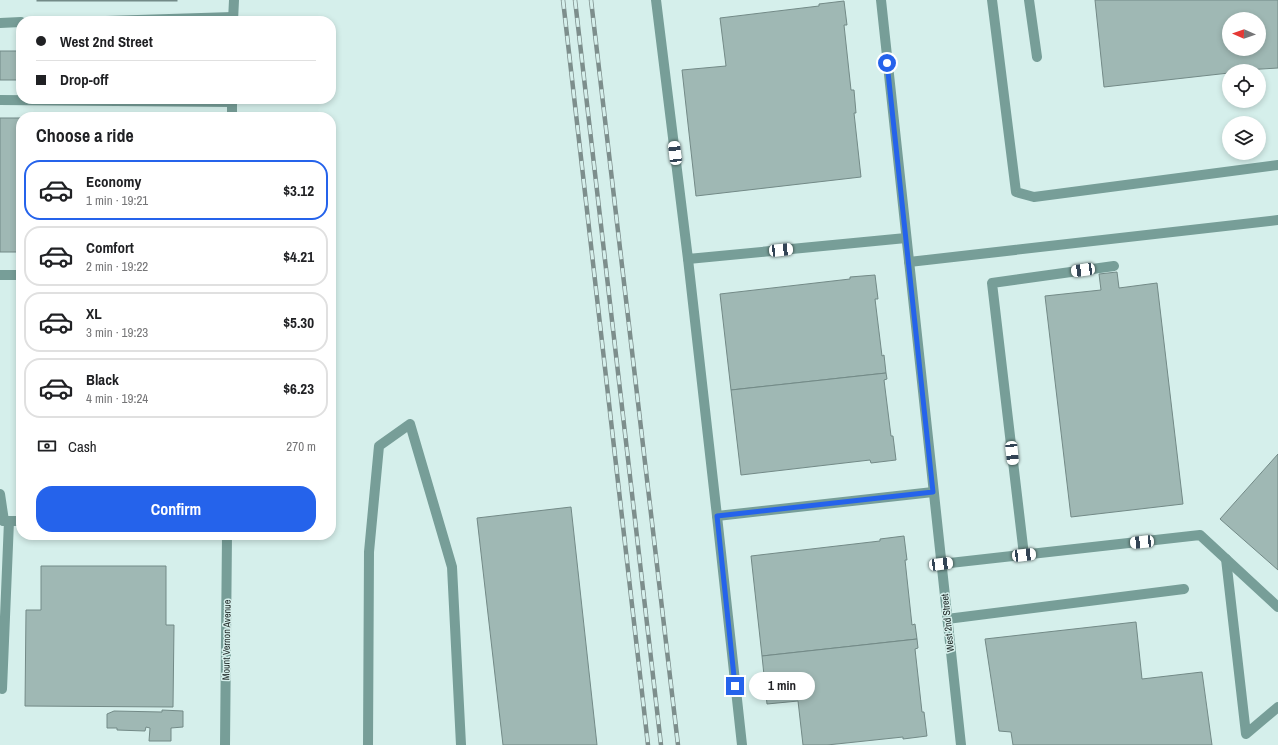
<!DOCTYPE html>
<meta charset="utf-8">
<style>
body{margin:0;font-family:"Archivo Narrow",sans-serif;background:#f6f6f6;color:#202124;height:100vh;display:flex;flex-direction:column;font-size:15px;white-space:nowrap}
*{box-sizing:border-box;margin:0}
p{font-size:13px;color:#757577}
.icon{flex:none;width:22px;height:22px;fill:none;stroke:currentColor;stroke-width:2;stroke-linecap:round;stroke-linejoin:round}
.map{position:relative;flex:1;overflow:hidden}
.sheet{position:absolute;left:16px;top:112px;width:320px;height:428px;display:flex;flex-direction:column;background:#fff;border-radius:16px;box-shadow:0 2px 6px #0003}
.sheet>*{flex:none}
.hud{position:absolute;left:16px;top:16px;width:320px;height:88px;border-radius:16px;box-shadow:0 2px 6px #0003;display:grid;align-content:center;height:88px;padding:0 20px;background:#fff}
.needle{width:26px;rotate:272deg}
.tools{position:absolute;left:1222px;top:12px;display:grid;gap:8px}
.tools a{display:grid;place-items:center;width:44px;height:44px;border-radius:50%;background:#fff;box-shadow:0 2px 6px #0003;font-size:20px}
.end{position:absolute;width:18px;height:18px;margin:-9px;border:5px solid #2563eb;background:#fff;box-shadow:0 0 0 2px #fff}
.from{border-radius:50%}
.bubble{position:absolute;height:28px;border-radius:14px;background:#fff;box-shadow:0 2px 6px #0003;font-size:13px;font-weight:700;line-height:28px;text-align:center}
.car{position:absolute;width:12px;height:24px;margin:-12px -6px;border-radius:5px;box-shadow:0 0 3px 1px #0007;background:linear-gradient(#fff 24%,#345 0 40%,#fff 0 76%,#345 0 86%,#fff 0)}
.hud b{display:flex;align-items:center;gap:14px;height:38px;font-size:15px}
.hud b+b{border-top:1px solid #e0e0e0}
.hud i{width:10px;height:10px;background:#202124}
ul{padding:0;list-style:none}
li{display:flex;align-items:center;gap:12px;height:60px;margin:0 8px 6px;padding:0 12px;border:2px solid #e0e0e0;border-radius:16px}
li div{flex:1}
li b{display:block;font-size:15px}
li em{font-style:normal;font-weight:700}
li.current{border-color:#2563eb}
li>.icon{width:36px;height:36px;stroke-width:1.5}
h2{padding:0 20px;font-size:18px;line-height:48px}
.pay{display:flex;align-items:center;gap:10px;height:44px;padding:0 20px;font-size:15px}
.pay p{margin-inline-start:auto}
.primary-button{display:flex;gap:8px;margin-top:auto;padding:8px 20px}
.primary-button a{flex:1;height:46px;border-radius:16px;background:#2563eb;color:#fff;font-size:16px;font-weight:700;line-height:46px;text-align:center}
.map>svg:first-child{display:block}
</style>
<div class="map">
<svg width="1278" height="745" viewBox="0 0 1278 745">
<rect width="100%" height="100%" fill="#d5efeb"/>
<g fill="#9fb8b4" stroke="#738a87" fill-rule="evenodd">
<rect x="37" y="0" width="140" height="1"/>
<path d="M1095 0H1278V68L1229 71V73L1104 87ZM1229 19H1259V49H1229Z"/>
<polygon points="844,1 847,25 844,25 851,90 854,90 856,113 854,113 861,177 696,196 682,70 726,66 720,18 819,6 819,4"/>
<rect x="0" y="51" width="21" height="29"/>
<rect x="0" y="118" width="21" height="134"/>
<polygon points="1117,272 1119,288 1157,283 1183,504 1071,517 1045,296 1101,290 1099,274"/>
<polygon points="875,275 878,299 875,299 882,356 884,355 886,373 731,390 720,294 850,279 850,277"/>
<polygon points="886,373 887,379 884,380 891,436 893,436 896,460 871,463 870,460 741,475 731,390"/>
<polygon points="1278,454 1278,570 1220,519"/>
<polygon points="571,507 597,745 503,745 477,518"/>
<polygon points="904,536 907,560 905,560 912,625 915,624 917,639 762,656 751,556 880,541 880,539"/>
<polygon points="41,566 166,566 166,625 174,625 173,707 25,706 26,610 41,610"/>
<polygon points="1136,622 1142,679 1202,672 1212,745 1013,745 1011,732 999,731 985,639"/>
<polygon points="917,639 918,648 915,649 922,712 924,712 927,736 903,739 903,737 827,745 803,745 798,701 767,704 762,656"/>
<polygon points="162,710 183,711 183,727 171,728 171,741 149,741 150,728 146,727 145,731 117,730 117,728 107,728 107,714 114,711 162,712"/>
</g>
<g fill="none" stroke-linecap="round" stroke-linejoin="round">
<g stroke="#779e98" stroke-width="10">
<polyline points="656,0 688,259 906,238"/>
<polyline points="881,0 961,745"/>
<polyline points="992,0 1016,192 1034,197 1278,165"/>
<polyline points="1029,0 1037,57"/>
<polyline points="106,21 233,17"/>
<polyline points="233,21 234,0"/>
<polyline points="0,23 21,22"/>
<polyline points="0,100 232,102"/>
<polyline points="232,117 232,99"/>
<polyline points="688,259 717,516 933,492"/>
<polyline points="909,262 1278,220"/>
<polyline points="0,275 21,275"/>
<polyline points="0,494 4,521"/>
<polyline points="717,516 742,745"/>
<polyline points="3,521 21,521"/>
<polyline points="1024,555 992,283 1114,266"/>
<polyline points="1226,559 1246,734 1278,707"/>
<polyline points="941,564 1200,535 1278,607"/>
<polyline points="947,619 1184,589"/>
<polyline points="2,689 9,521"/>
<polyline points="225,745 227,535"/>
<polyline points="368,745 369,552 379,446 410,424 452,567 461,745"/>
</g>
<defs>
<g id="rail">
<polyline points="563,0 648,745"/>
<polyline points="575,0 661,745"/>
<polyline points="591,0 678,745"/>
</g>
</defs>
<use href="#rail" stroke="#7d8e8c" stroke-width="4.5"/>
<use href="#rail" stroke="#d5efeb" stroke-width="3" stroke-dasharray="9" stroke-linecap="butt"/>
</g>
<g fill="none" stroke-linecap="round" stroke-linejoin="round">
<polyline stroke="#2563eb" stroke-width="5" points="735,686 717,516 933,492 887,63"/>
</g>
<g text-anchor="middle" stroke-width="3" stroke-linejoin="round" paint-order="stroke">
<g font-size="10" fill="#212a29" stroke="#d5efeb">
<text transform="translate(947 623) rotate(-96)" y="4">West 2nd Street</text>
<text transform="translate(226 640) rotate(-89)" y="4">Mount Vernon Avenue</text>
</g>
</g>
</svg>
<div class="tools">
<a><svg class="needle" viewBox="-14 -14 28 28"><path d="M0-13l5 13h-10z" fill="#e53935"/><path d="M0 13l5-13h-10z" fill="#757577"/></svg></a>
<a><svg class="icon" aria-label="locate" viewBox="0 0 24 24"><circle cx="12" cy="12" r="6"/><path d="M12 2v4M12 18v4M2 12h4M18 12h4"/></svg></a>
<a><svg class="icon" aria-label="layers" viewBox="0 0 24 24"><path d="M12 4l9 5-9 5-9-5zM3 14l9 5 9-5"/></svg></a>
</div>
<i class="end from" style="left:887px;top:63px"></i>
<i class="end" style="left:735px;top:686px"></i>
<div class="bubble" style="left:749px;top:672px;width:66px">1 min</div>
<i class="car" style="left:675px;top:153px;rotate:353deg"></i>
<i class="car" style="left:781px;top:250px;rotate:84deg"></i>
<i class="car" style="left:1083px;top:270px;rotate:262deg"></i>
<i class="car" style="left:1012px;top:453px;rotate:174deg"></i>
<i class="car" style="left:1142px;top:542px;rotate:264deg"></i>
<i class="car" style="left:1024px;top:555px;rotate:84deg"></i>
<i class="car" style="left:941px;top:564px;rotate:83deg"></i>
<div class="hud">
<b><i class="from"></i>West 2nd Street</b>
<b><i></i>Drop-off</b>
</div>
<section class="sheet">
<h2>Choose a ride</h2>
<ul>
<li class="current"><svg class="icon" aria-label="car" viewBox="0 0 24 24"><path d="M5 17H2v-5l4-1 3-4h7l3 4 3 1v5h-3M9 17h6M6 11h13"/><circle cx="7" cy="17" r="2"/><circle cx="17" cy="17" r="2"/></svg><div><b>Economy</b><p>1 min · 19:21</p></div><em>$3.12</em></li>
<li><svg class="icon" aria-label="car" viewBox="0 0 24 24"><path d="M5 17H2v-5l4-1 3-4h7l3 4 3 1v5h-3M9 17h6M6 11h13"/><circle cx="7" cy="17" r="2"/><circle cx="17" cy="17" r="2"/></svg><div><b>Comfort</b><p>2 min · 19:22</p></div><em>$4.21</em></li>
<li><svg class="icon" aria-label="car" viewBox="0 0 24 24"><path d="M5 17H2v-5l4-1 3-4h7l3 4 3 1v5h-3M9 17h6M6 11h13"/><circle cx="7" cy="17" r="2"/><circle cx="17" cy="17" r="2"/></svg><div><b>XL</b><p>3 min · 19:23</p></div><em>$5.30</em></li>
<li><svg class="icon" aria-label="car" viewBox="0 0 24 24"><path d="M5 17H2v-5l4-1 3-4h7l3 4 3 1v5h-3M9 17h6M6 11h13"/><circle cx="7" cy="17" r="2"/><circle cx="17" cy="17" r="2"/></svg><div><b>Black</b><p>4 min · 19:24</p></div><em>$6.23</em></li>
</ul>
<div class="pay"><svg class="icon" aria-label="cash" viewBox="0 0 24 24"><path d="M3 7h18v10H3z"/><circle cx="12" cy="12" r="2"/></svg>Cash<p>270 m</p></div>
<div class="primary-button"><a>Confirm</a></div>
</section>
</div>
